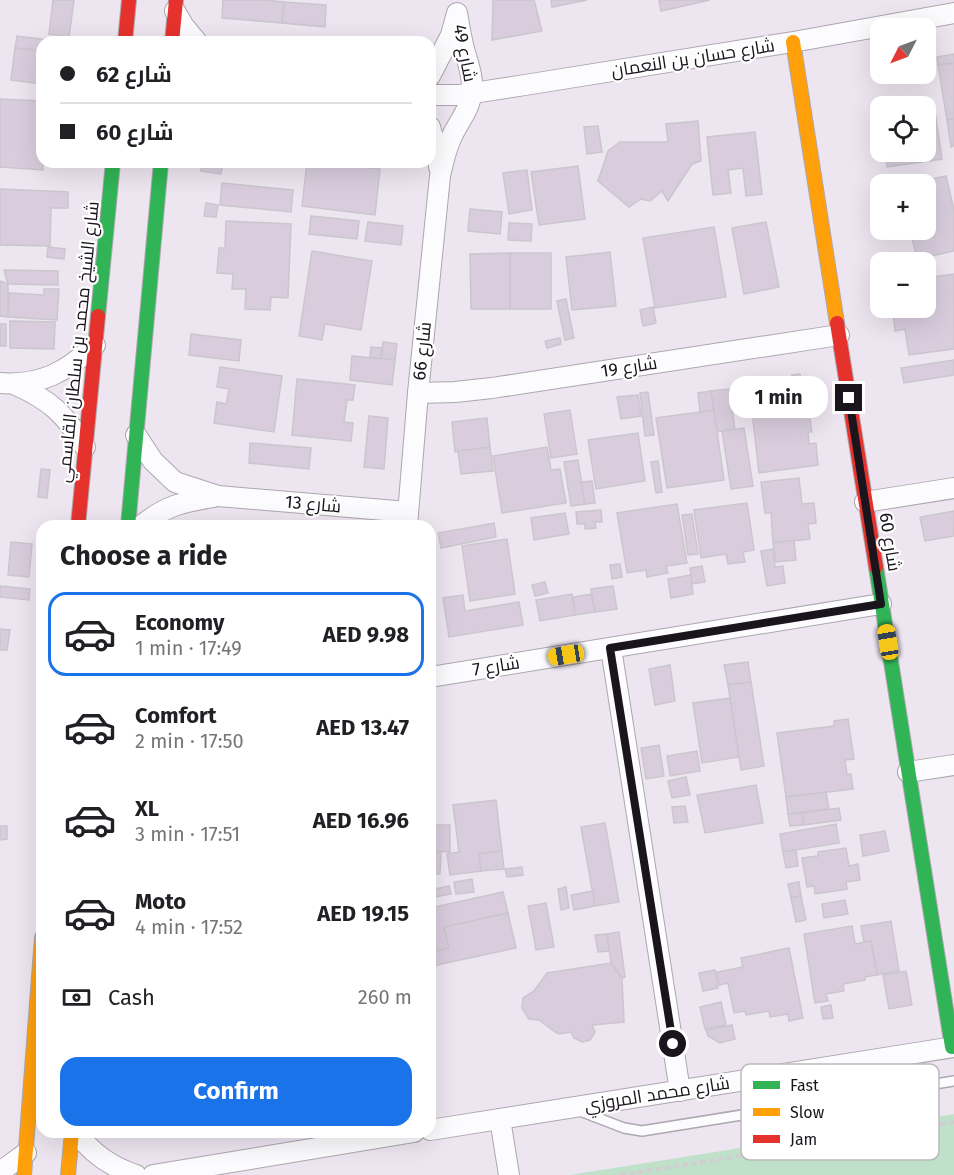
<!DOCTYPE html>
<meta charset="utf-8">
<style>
body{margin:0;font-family:"Fira Sans",Cairo,sans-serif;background:#f2f2f2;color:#202124;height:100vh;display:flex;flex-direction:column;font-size:22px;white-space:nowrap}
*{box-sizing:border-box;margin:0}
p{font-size:20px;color:#757577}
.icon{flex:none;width:33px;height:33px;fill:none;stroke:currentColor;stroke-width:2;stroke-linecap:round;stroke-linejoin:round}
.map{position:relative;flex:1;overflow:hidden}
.panel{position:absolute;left:36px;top:520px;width:400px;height:618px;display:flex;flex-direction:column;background:#fff;border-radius:18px;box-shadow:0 6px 24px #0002}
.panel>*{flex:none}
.hud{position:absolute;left:36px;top:36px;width:400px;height:132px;border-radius:18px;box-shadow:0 6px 24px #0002;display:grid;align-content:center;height:132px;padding:0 24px;background:#fff}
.needle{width:39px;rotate:228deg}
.controls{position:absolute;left:870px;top:18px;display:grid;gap:12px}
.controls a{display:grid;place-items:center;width:66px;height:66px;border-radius:12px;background:#fff;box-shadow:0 6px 24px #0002;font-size:30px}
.end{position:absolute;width:27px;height:27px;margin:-14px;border:8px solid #1a151c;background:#fff;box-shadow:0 0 0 3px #fff}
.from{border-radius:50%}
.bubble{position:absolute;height:42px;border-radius:18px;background:#fff;box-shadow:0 6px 24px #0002;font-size:20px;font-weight:700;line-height:42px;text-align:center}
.car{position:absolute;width:18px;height:36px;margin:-18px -9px;border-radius:8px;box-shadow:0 0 4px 2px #0007;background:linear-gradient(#f5c518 24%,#345 0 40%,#f5c518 0 76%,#345 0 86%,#f5c518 0)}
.hud b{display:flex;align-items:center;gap:21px;height:57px;font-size:22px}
.hud b+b{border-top:2px solid #e0e0e0}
.hud i{width:15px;height:15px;background:#202124}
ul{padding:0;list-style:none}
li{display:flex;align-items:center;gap:18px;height:84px;margin:0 12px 9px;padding:0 12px;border:3px solid transparent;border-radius:18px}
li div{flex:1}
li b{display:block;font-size:22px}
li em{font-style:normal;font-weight:700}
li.active{border-color:#1a73e8}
li>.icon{width:54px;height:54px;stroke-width:1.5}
h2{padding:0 24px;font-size:27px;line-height:72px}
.pay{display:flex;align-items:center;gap:15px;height:66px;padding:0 24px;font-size:22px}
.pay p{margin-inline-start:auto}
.button{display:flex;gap:12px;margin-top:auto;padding:12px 24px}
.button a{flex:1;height:69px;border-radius:18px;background:#1a73e8;color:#fff;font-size:24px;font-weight:700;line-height:69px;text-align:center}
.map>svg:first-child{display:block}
</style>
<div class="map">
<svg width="954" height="1175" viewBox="0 0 954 1175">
<rect width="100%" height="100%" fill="#ede5f0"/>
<polygon fill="#bfe1ca" points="954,1114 954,1175 570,1175"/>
<g fill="#d9cddd" stroke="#cbc6ce" stroke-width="1.5">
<polygon points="53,0 74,0 69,37 49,34"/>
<polygon points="223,0 265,0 284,2 282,23 222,18"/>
<polygon points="493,0 534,0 542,31 492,40"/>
<polygon points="551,0 587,0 552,7"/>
<polygon points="659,0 710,0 661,11"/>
<polygon points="284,2 326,5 325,27 282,23"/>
<polygon points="17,36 64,42 42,42 42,51 15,48"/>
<polygon points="15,48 42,51 42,84 11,80"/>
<polygon points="954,54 954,63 938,65 937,57"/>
<polygon points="954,63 954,119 947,120 938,65"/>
<polygon points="0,99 42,101 43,170 0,167"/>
<polygon points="934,105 942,159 887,167 885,152 926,152 926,106 922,106"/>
<polygon points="954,119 954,146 951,147 947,120"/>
<polygon points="698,121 701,161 692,164 668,201 662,191 650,201 641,199 629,207 598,181 608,151 620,142 668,142 666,124"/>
<polygon points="598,126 602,152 587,154 584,127"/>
<polygon points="755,132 762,194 746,196 743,168 728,170 731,193 713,195 707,137"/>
<polygon points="202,162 223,162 221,174 201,171"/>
<polygon points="307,162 358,162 358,166 380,169 375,215 302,206"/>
<polygon points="578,166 585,219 539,225 531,172"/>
<polygon points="527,170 532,210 509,214 503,173"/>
<polygon points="946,176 954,210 954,251 917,259 910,230 926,230 926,184 909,184"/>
<polygon points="222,183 293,190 291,212 220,205"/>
<polygon points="0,189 68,192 68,208 51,208 50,246 0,245"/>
<polygon points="206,203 218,205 216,217 204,216"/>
<polygon points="470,209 502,212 500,234 468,231"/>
<polygon points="311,216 359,221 357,239 309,234"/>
<polygon points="226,221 291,224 288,298 271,297 270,310 245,309 246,289 232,289 233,274 217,273 219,248 225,248"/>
<polygon points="368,222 403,226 401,245 365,241"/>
<polygon points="766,222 779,287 744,294 732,228"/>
<polygon points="509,223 532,224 531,241 508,240"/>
<polygon points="714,227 726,297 655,308 643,238"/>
<polygon points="48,247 65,249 64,259 47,257"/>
<polygon points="312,251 372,261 361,330 325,324 322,340 299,336"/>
<polygon points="610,252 616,306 572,310 566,257"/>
<polygon points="510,253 510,309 471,309 470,254"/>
<rect x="510" y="253" width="41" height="56"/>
<polygon points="4,270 58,271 58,285 8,284"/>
<polygon points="954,274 954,349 909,355 905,329 895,331 893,312 903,310 903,308 926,308 926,278"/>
<polygon points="880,279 880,296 874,297 871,280"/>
<polygon points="0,281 8,284 8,317 0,316"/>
<polygon points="44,289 59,289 57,320 8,317 9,293 44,295"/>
<polygon points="566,299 574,338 565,340 557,301"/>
<polygon points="653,307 656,323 643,326 640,310"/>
<polygon points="10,321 55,322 54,349 10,348"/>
<rect x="0" y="324" width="6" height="22"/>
<polygon points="191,334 241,340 239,361 189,355"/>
<polygon points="560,338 561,344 547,348 545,341"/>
<polygon points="383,342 397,344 395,360 381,359"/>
<polygon points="371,347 382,348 381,359 370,357"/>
<polygon points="352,356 395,360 392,385 350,380"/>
<polygon points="954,360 954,375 904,383 901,368"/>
<polygon points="220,367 282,376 274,432 214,423 217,402 226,404 229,389 217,387"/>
<polygon points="800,374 801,386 793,386 792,375"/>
<polygon points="297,379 355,385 353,400 347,400 344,422 353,423 351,441 292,435"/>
<polygon points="729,389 735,429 717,432 711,391"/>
<polygon points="711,391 714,410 700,412 698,393"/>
<polygon points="648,392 654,435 645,436 640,393"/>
<polygon points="638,395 641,416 621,419 617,397"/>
<polygon points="792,398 794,414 809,412 812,432 808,432 809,444 816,443 818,465 759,473 752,411 775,409 774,400"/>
<polygon points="570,410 577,454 551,458 544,414"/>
<polygon points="714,410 724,480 667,488 656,418"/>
<polygon points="369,416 388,418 384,469 364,467"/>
<polygon points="487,418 490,447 455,452 452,422"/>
<polygon points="744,428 753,486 731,489 722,431"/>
<polygon points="638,433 645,481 596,489 588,440"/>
<polygon points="250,443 311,448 309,469 249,463"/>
<polygon points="490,447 493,471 461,474 458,451"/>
<polygon points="547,447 551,470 560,469 566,503 502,513 493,456"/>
<polygon points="578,460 585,504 571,506 564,462"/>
<polygon points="658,461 662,492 656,493 651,462"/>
<polygon points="41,469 50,470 47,498 38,497"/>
<polygon points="799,478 802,504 814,503 816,523 808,524 810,539 773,543 771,513 765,513 761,482"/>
<polygon points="592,481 595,503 585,504 581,482"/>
<polygon points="747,503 754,550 743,552 745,562 728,564 726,554 701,558 694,510"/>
<polygon points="677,504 687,563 666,566 668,573 647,577 646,570 627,573 617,513"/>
<polygon points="601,510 602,522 595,522 596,528 585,529 585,524 577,524 576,512"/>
<polygon points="954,511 954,536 925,541 920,517"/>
<polygon points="565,513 569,534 534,540 531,518"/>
<polygon points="692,514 698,554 688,555 682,515"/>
<polygon points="494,523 496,537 441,548 438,533"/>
<polygon points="507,539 515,594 470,601 462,546"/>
<polygon points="794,540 796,560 776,562 773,543"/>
<polygon points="11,542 32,544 29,577 8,575"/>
<polygon points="773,549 775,567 783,566 785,583 767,586 761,551"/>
<polygon points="620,564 622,577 612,579 610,565"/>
<polygon points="702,566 705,582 692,584 690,568"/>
<polygon points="691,575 693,594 671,598 668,579"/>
<polygon points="545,582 548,593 535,596 532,585"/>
<polygon points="0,586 30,589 29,600 0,597"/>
<polygon points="613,586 617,609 595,612 591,589"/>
<polygon points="572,594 575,615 540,621 536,600"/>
<polygon points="591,594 595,612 575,615 573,597"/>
<polygon points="463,595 465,611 519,602 523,625 449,637 443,598"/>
<polygon points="0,629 10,630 7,650 0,650"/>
<polygon points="748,662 751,682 728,685 724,665"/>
<polygon points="670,665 675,701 655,705 649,669"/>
<polygon points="751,682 764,766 741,770 728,685"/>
<polygon points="730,698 739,757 702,763 693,703"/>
<polygon points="848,719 854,759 845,760 847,774 851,774 853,789 786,797 777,733 834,726 834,721"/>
<polygon points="659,745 664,776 646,779 641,748"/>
<polygon points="697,751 700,771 670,776 667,756"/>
<polygon points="686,777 690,795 672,798 668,781"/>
<polygon points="756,785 763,823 705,833 697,795"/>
<polygon points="826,792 829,809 788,814 786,797"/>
<polygon points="496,800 502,851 479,854 481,871 450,875 447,854 459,852 453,805"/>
<polygon points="685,806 688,822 674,823 672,807"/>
<polygon points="839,808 841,820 804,825 802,813"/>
<polygon points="802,813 804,825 790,826 788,814"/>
<polygon points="605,823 619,902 595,906 581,827"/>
<polygon points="836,824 839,843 783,852 780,834"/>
<polygon points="430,825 450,825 450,852 430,851"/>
<polygon points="0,826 7,826 7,839 0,840"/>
<polygon points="885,831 889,851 863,856 860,835"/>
<polygon points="846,848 849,866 858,864 860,880 846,882 847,889 815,894 814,886 807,887 802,858 818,856 818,852"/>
<polygon points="796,850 798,866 786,868 783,852"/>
<polygon points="430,851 441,852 440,874 430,874"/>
<polygon points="502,851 504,869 481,871 479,854"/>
<polygon points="522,867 523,875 507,877 505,869"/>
<polygon points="472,879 474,892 456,894 454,882"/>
<polygon points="799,882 801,896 791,898 788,884"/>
<polygon points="449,886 451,894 430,898 430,890"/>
<polygon points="566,887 569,908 561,910 558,889"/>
<polygon points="593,891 595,906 574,910 571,895"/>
<polygon points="503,892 508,913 444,927 449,948 430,952 430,908"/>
<polygon points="801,896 806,920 796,922 791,898"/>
<polygon points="845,900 848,914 824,918 822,904"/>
<polygon points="546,903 554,947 536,950 528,906"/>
<polygon points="508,913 516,948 432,966 430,952 449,948 444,927"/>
<polygon points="891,921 899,971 877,975 871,941 864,942 861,926"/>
<polygon points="852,926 855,944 871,941 877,975 865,977 865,980 843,984 844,991 826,994 828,1001 815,1003 804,934"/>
<polygon points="619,932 625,977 622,978 611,963 607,934"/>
<polygon points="607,934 609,951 598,952 595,935"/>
<polygon points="789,948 803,1018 789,1021 788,1014 770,1017 769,1011 746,1015 745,1011 734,1013 728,983 719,985 717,972 743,967 741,958"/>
<polygon points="611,963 622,978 624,1022 592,1025 595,1032 590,1040 582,1042 574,1038 571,1032 558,1034 539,1020 529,1019 522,1008 523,998 534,991 547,973"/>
<polygon points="715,970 718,988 703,991 699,973"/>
<polygon points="906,971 912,1005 889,1009 883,975"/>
<polygon points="721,1002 726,1025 705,1029 700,1007"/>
<polygon points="831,1005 833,1018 823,1019 821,1007"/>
<polygon points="732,1025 735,1039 720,1043 708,1036 706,1030"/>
</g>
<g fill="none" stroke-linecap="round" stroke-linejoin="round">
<defs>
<polyline id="lane" points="580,1111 624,1128 642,1131 954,1081"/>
<g id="street">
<polyline points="175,11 183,25 197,42"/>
<polyline points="430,76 451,35 456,17"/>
<polyline points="430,95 460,95 525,85 793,42 954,13"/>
<polyline points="430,127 437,152 439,167"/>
<path d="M0 383C41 386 66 372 95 345"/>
<path d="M16 385C50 400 66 415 85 447"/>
<polyline points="418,393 455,392 492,388 839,335"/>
<polyline points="136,435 153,461 175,482 218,496 408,512"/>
<polyline points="865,502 954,488"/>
<path d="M141 526C166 505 183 502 214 497"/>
<path d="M407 526 418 393 440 176C443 162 446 149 452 136 459 121 471 108 472 90 473 76 468 63 464 49 461 37 459 25 457 13"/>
<polyline points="611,648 680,1091"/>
<polyline points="430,677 881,604"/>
<polyline points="908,772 954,765"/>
<polyline points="500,1119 509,1175"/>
<polyline points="430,1130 954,1047"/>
<path d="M76 1132C92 1154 111 1167 136 1175"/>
<polyline points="0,1172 26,1153"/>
<polyline points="153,1175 414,1132"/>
</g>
<g id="fast">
<polyline points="98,316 113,162"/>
<polyline points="128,526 161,162"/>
<polyline points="876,567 952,1047"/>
</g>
<g id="slow">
<polyline points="793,42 837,323"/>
<polyline points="24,1175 42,937"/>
<polyline points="68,1175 72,1132"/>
</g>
<g id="jam">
<polyline points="125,42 129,0"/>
<polyline points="172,42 176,0"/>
<polyline points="837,323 876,567"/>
<polyline points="78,526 98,316"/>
</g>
</defs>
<use href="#lane" stroke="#ada7af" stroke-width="12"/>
<use href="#street" stroke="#ada7af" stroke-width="22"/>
<use href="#fast" stroke="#ada7af" stroke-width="16"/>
<use href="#slow" stroke="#ada7af" stroke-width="16"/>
<use href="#jam" stroke="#ada7af" stroke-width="16"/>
<polyline stroke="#d0ced1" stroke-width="4" stroke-dasharray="6 3" stroke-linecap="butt" points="620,1175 954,1122"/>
<use href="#lane" stroke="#fcfbfd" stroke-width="9"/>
<use href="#street" stroke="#fcfbfd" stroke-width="20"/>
<use href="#fast" stroke="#30b455" stroke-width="14"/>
<use href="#slow" stroke="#ff9f0a" stroke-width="14"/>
<use href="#jam" stroke="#e5322d" stroke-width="14"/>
</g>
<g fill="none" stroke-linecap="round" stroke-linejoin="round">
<polyline stroke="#1a151c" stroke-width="8" points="673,1044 610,648 881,604 849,398"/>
</g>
<g text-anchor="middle" stroke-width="4.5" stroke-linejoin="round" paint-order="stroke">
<g font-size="18" fill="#1a151c" stroke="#fff">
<text transform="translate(465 53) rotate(79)" y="6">شارع 49</text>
<text transform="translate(693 58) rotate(-9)" y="6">شارع حسان بن النعمان</text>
<text transform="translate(78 342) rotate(-84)" y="6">شارع الشيخ محمد بن سلطان القاسمي</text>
<text transform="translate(422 351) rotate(-84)" y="6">شارع 66</text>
<text transform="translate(629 367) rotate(-9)" y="6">شارع 19</text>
<text transform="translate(313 504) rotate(5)" y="6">شارع 13</text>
<text transform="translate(890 542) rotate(81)" y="6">شارع 60</text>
<text transform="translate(496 666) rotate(-9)" y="6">شارع 7</text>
<text transform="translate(657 1094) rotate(-9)" y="6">شارع محمد المروزي</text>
</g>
</g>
<rect x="741" y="1064" width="198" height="96" rx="9" fill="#fff" stroke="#bab9bb" stroke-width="1.5"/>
<rect x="753" y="1081" width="27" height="8" fill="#30b455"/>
<rect x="753" y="1108" width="27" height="8" fill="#ff9f0a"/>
<rect x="753" y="1135" width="27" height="8" fill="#e5322d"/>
<g font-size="16" fill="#1a151c">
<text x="790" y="1091">Fast</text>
<text x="790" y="1118">Slow</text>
<text x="790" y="1145">Jam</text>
</g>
</svg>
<div class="controls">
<a><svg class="needle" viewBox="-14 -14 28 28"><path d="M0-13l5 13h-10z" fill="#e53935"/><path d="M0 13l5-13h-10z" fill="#757577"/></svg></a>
<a><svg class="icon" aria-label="locate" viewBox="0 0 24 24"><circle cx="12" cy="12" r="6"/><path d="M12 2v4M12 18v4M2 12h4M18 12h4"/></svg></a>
<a>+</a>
<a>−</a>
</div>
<i class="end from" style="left:673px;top:1044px"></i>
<i class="end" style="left:849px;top:398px"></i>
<div class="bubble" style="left:729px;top:376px;width:99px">1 min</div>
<i class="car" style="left:888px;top:642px;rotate:351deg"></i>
<i class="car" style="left:566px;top:655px;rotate:261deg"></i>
<div class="hud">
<b><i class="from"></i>شارع 62</b>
<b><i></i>شارع 60</b>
</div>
<section class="panel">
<h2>Choose a ride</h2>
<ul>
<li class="active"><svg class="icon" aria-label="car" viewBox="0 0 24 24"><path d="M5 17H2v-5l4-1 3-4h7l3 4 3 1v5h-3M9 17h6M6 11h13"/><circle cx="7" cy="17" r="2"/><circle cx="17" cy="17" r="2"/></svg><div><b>Economy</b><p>1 min · 17:49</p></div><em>AED 9.98</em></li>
<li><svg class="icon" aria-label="car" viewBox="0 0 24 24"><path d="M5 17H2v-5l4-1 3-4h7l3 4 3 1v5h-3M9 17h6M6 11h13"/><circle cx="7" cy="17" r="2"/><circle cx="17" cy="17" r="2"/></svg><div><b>Comfort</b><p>2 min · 17:50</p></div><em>AED 13.47</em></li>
<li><svg class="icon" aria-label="car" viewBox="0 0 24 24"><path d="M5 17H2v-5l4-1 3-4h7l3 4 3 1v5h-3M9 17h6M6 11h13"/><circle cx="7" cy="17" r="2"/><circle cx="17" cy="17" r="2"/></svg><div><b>XL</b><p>3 min · 17:51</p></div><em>AED 16.96</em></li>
<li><svg class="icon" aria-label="car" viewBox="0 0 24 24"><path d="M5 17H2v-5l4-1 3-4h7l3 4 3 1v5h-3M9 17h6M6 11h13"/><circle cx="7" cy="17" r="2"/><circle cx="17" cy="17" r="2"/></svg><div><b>Moto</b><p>4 min · 17:52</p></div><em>AED 19.15</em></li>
</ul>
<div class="pay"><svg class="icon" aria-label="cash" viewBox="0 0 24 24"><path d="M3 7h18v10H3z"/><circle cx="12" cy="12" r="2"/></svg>Cash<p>260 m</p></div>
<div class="button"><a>Confirm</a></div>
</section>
</div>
